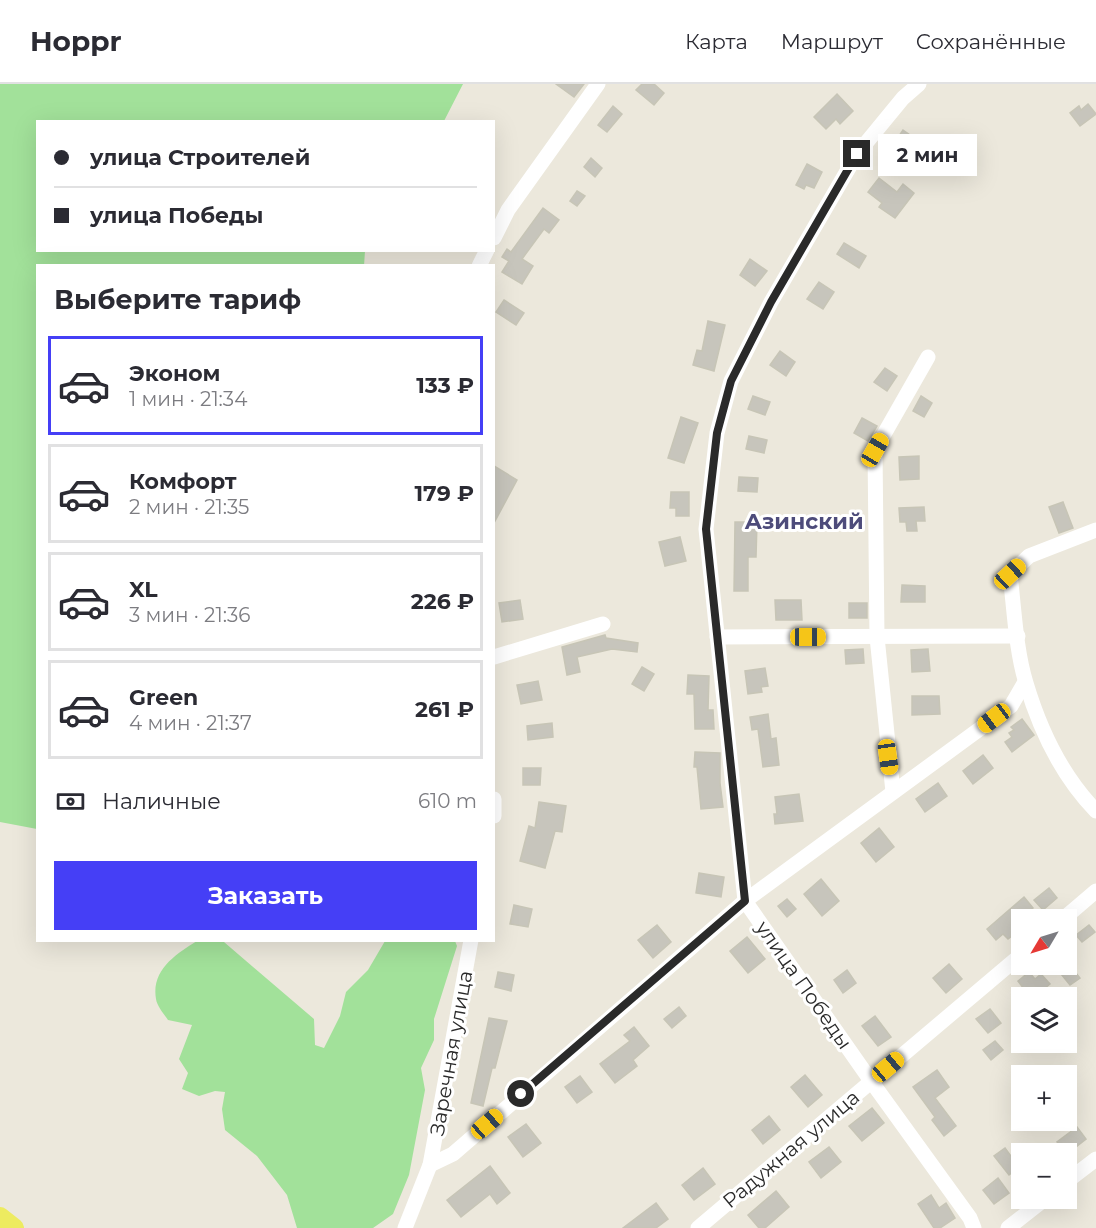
<!DOCTYPE html>
<html lang="ru">
<meta charset="utf-8">
<style>
body{margin:0;font-family:Montserrat,sans-serif;background:#f2f2f3;color:#2b2b33;height:100vh;display:flex;flex-direction:column;font-size:22px;white-space:nowrap}
*{box-sizing:border-box;margin:0}
p{font-size:20px;color:#7c7c81}
.icon{flex:none;width:33px;height:33px;fill:none;stroke:currentColor;stroke-width:2;stroke-linecap:round;stroke-linejoin:round}
.map{position:relative;flex:1;overflow:hidden}
.drawer{position:absolute;left:36px;top:180px;width:459px;height:678px;display:flex;flex-direction:column;background:#fff;border-radius:0px;box-shadow:0 6px 24px #0002}
.drawer>*{flex:none}
.guide{position:absolute;left:36px;top:36px;width:459px;height:132px;border-radius:0px;box-shadow:0 6px 24px #0002;display:grid;align-content:center;height:132px;padding:0 18px;background:#fff}
.needle{width:39px;rotate:232deg}
.tools{position:absolute;left:1011px;top:825px;display:grid;gap:12px}
.tools a{display:grid;place-items:center;width:66px;height:66px;border-radius:0px;background:#fff;box-shadow:0 6px 24px #0002;font-size:30px}
.end{position:absolute;width:27px;height:27px;margin:-14px;border:8px solid #2a2a2a;background:#fff;box-shadow:0 0 0 3px #fff}
.from{border-radius:50%}
.bubble{position:absolute;height:42px;border-radius:0px;background:#fff;box-shadow:0 6px 24px #0002;font-size:20px;font-weight:700;line-height:42px;text-align:center}
.car{position:absolute;width:18px;height:36px;margin:-18px -9px;border-radius:8px;box-shadow:0 0 4px 2px #0007;background:linear-gradient(#f5c518 24%,#345 0 40%,#f5c518 0 76%,#345 0 86%,#f5c518 0)}
.guide b{display:flex;align-items:center;gap:21px;height:57px;font-size:22px}
.guide b+b{border-top:2px solid #e1e1e2}
.guide i{width:15px;height:15px;background:#2b2b33}
ul{padding:0;list-style:none}
li{display:flex;align-items:center;gap:18px;height:99px;margin:0 12px 9px;padding:0 6px;border:3px solid #e1e1e2;border-radius:0px}
li div{flex:1}
li b{display:block;font-size:22px}
li em{font-style:normal;font-weight:700}
li.current{border-color:#453ff6}
li>.icon{width:54px;height:54px;stroke-width:1.5}
h2{padding:0 18px;font-size:27px;line-height:72px}
.pay{display:flex;align-items:center;gap:15px;height:66px;padding:0 18px;font-size:22px}
.pay p{margin-inline-start:auto}
.button{display:flex;gap:12px;margin-top:auto;padding:12px 18px}
.button a{flex:1;height:69px;border-radius:0px;background:#453ff6;color:#fff;font-size:24px;font-weight:700;line-height:69px;text-align:center}
header{display:flex;align-items:center;gap:36px;box-sizing:border-box;height:84px;padding:0 30px;background:#fff;border-bottom:2px solid #e1e1e2}
header strong{font-size:28px}
nav{display:flex;gap:33px;margin-inline-start:auto;font-size:21px}
.map>svg:first-child{display:block}
</style>
<header>
<strong>Hoppr</strong>
<nav><a>Карта</a><a>Маршрут</a><a>Сохранённые</a></nav>
</header>
<div class="map">
<svg width="1096" height="1144" viewBox="0 0 1096 1144">
<rect width="100%" height="100%" fill="#ece8dc"/>
<g fill="#a2e19a">
<polygon points="0,0 463,0 444,37 38,38 38,166 365,167 364,182 38,182 37,745 0,738"/>
<path d="M197 857 224 858 314 935 315 961 324 964 340 932 346 908 368 886 385 857H455L457 862 434 935V956L421 984 425 1006 409 1091 393 1130 373 1144H297L287 1111 257 1072 225 1046 222 1025 225 1008 215 1007 199 1012 182 1005 188 989 179 975 192 941 168 936C164 930 157 922 156 915 151 886 176 870 197 857Z"/>
</g>
<g fill="#c7c5bc" stroke="#c7c5b6" stroke-width="1.5">
<polygon points="556,0 584,0 574,13"/>
<polygon points="642,0 654,0 664,9 654,21 636,6"/>
<polygon points="837,10 853,27 840,40 836,35 826,45 814,33"/>
<polygon points="1088,20 1096,30 1080,42 1070,29 1079,22 1081,26"/>
<polygon points="613,22 622,30 607,48 598,41"/>
<polygon points="903,46 920,58 905,79 888,68"/>
<polygon points="591,74 602,84 595,93 584,83"/>
<polygon points="807,80 822,88 814,104 806,101 804,105 796,101"/>
<polygon points="879,94 897,108 903,100 914,109 895,134 879,123 882,119 868,108"/>
<polygon points="577,107 585,112 577,122 570,117"/>
<polygon points="543,124 559,136 549,149 544,145 522,175 533,182 522,200 502,188 509,177 502,173 507,165 511,168"/>
<polygon points="844,159 866,172 859,184 837,170"/>
<polygon points="750,175 767,187 755,202 740,191"/>
<polygon points="819,198 834,208 823,225 807,215"/>
<polygon points="504,216 524,229 516,241 496,228"/>
<polygon points="708,237 725,241 714,287 693,281 697,266 702,267"/>
<polygon points="780,267 795,278 786,292 770,281"/>
<polygon points="885,284 897,292 887,307 874,298"/>
<polygon points="753,312 770,318 765,331 748,325"/>
<polygon points="921,312 932,319 924,333 913,327"/>
<polygon points="681,333 698,339 684,379 668,374"/>
<polygon points="862,334 877,342 868,357 854,349"/>
<polygon points="749,352 767,356 764,369 746,365"/>
<polygon points="919,372 919,395 900,396 899,373"/>
<polygon points="494,382 517,396 494,439"/>
<polygon points="739,393 758,394 757,408 738,407"/>
<polygon points="671,408 689,408 689,432 676,432 676,424 670,424"/>
<polygon points="1063,418 1073,444 1059,449 1049,423"/>
<polygon points="924,423 925,437 916,437 917,447 907,447 906,438 900,438 899,424"/>
<polygon points="735,438 757,438 756,473 748,473 748,507 734,507"/>
<polygon points="680,453 686,477 665,482 659,458"/>
<polygon points="902,501 925,502 925,518 901,518"/>
<polygon points="520,516 523,535 502,538 499,519"/>
<polygon points="775,516 801,516 802,536 776,536"/>
<rect x="849" y="519" width="18" height="15"/>
<polygon points="605,551 606,554 638,559 637,568 612,565 577,573 580,588 567,591 562,563"/>
<polygon points="863,565 864,579 846,580 845,566"/>
<polygon points="928,565 930,587 912,588 911,566"/>
<polygon points="642,583 654,590 644,607 632,600"/>
<polygon points="765,584 768,602 761,603 762,608 748,610 745,587"/>
<polygon points="688,591 709,592 708,626 713,626 714,645 695,645 694,610 687,610"/>
<polygon points="538,597 542,616 521,620 517,601"/>
<polygon points="912,612 939,612 940,630 912,631"/>
<polygon points="768,630 771,655 776,654 779,681 763,683 758,645 752,646 750,633"/>
<polygon points="1022,635 1034,651 1012,668 1005,658 1012,653 1009,649 1014,646 1011,643"/>
<polygon points="552,639 553,653 528,656 527,642"/>
<polygon points="695,668 720,669 720,699 723,723 701,725 697,683 694,683"/>
<polygon points="983,671 993,684 973,700 963,687"/>
<polygon points="523,684 541,684 540,701 523,701"/>
<polygon points="938,699 947,712 925,728 916,715"/>
<polygon points="799,710 803,737 775,740 774,730 777,730 775,713"/>
<polygon points="539,718 566,722 562,748 555,747 545,784 520,777 529,742 535,744"/>
<polygon points="879,744 894,763 876,778 861,759"/>
<polygon points="699,789 724,793 721,813 696,809"/>
<polygon points="821,795 839,817 822,832 804,810"/>
<polygon points="1049,804 1057,814 1043,826 1034,816"/>
<polygon points="1024,813 1033,824 1022,835 1022,844 1008,855 1003,850 996,856 987,845"/>
<polygon points="787,815 796,825 787,833 778,822"/>
<polygon points="514,821 532,825 528,843 510,840"/>
<polygon points="657,841 671,858 653,874 638,856"/>
<polygon points="1089,841 1095,848 1082,858 1076,851"/>
<polygon points="747,853 765,875 748,889 730,867"/>
<polygon points="949,880 962,895 946,909 933,894"/>
<polygon points="1071,883 1080,894 1070,901 1061,890"/>
<polygon points="847,886 856,899 843,909 834,896"/>
<polygon points="498,888 514,891 511,907 495,903"/>
<polygon points="1029,888 1035,895 1041,890 1050,900 1033,914 1031,914 1018,897"/>
<polygon points="679,923 686,932 672,944 664,935"/>
<polygon points="990,925 1001,939 988,949 976,935"/>
<polygon points="875,932 891,953 878,962 862,942"/>
<polygon points="489,934 507,937 495,984 492,984 483,1022 471,1019"/>
<polygon points="634,943 649,962 633,976 637,982 615,999 600,980 630,957 624,951"/>
<polygon points="995,957 1003,966 991,976 983,966"/>
<polygon points="937,986 949,1003 935,1014 956,1042 944,1052 932,1036 935,1033 913,1003"/>
<polygon points="805,991 822,1011 808,1023 791,1003"/>
<polygon points="580,992 592,1008 577,1019 565,1003"/>
<polygon points="872,1024 884,1039 862,1057 849,1042"/>
<polygon points="769,1032 780,1046 763,1060 752,1046"/>
<polygon points="526,1040 541,1059 523,1073 508,1053"/>
<polygon points="1077,1043 1086,1055 1067,1070 1057,1058"/>
<polygon points="829,1063 841,1078 821,1094 809,1078"/>
<polygon points="1005,1064 1019,1083 1009,1091 994,1072"/>
<polygon points="490,1082 510,1109 497,1120 490,1110 461,1133 447,1116"/>
<polygon points="703,1084 715,1100 694,1116 682,1101"/>
<polygon points="998,1094 1009,1109 994,1120 983,1106"/>
<polygon points="776,1107 789,1123 765,1144 759,1144 748,1131"/>
<polygon points="931,1111 939,1124 946,1119 955,1134 940,1144 934,1144 918,1120"/>
<polygon points="656,1119 668,1135 656,1144 623,1144"/>
</g>
<g fill="none" stroke-linecap="round" stroke-linejoin="round">
<g stroke="#fff" stroke-width="15">
<polyline points="919,0 903,14 857,70 771,218 731,297 717,349 706,445 745,817 871,997 970,1134 974,1144"/>
<polyline points="494,154 508,126 598,0"/>
<polyline points="479,182 487,166"/>
<path d="M1096 446 1029 472 1010 490C1014 524 1016 567 1026 599 1040 646 1062 692 1096 727"/>
<polyline points="717,553 1018,552"/>
<polyline points="494,573 603,540"/>
<polyline points="893,708 877,553 875,366 928,273"/>
<polyline points="494,715 494,732"/>
<polyline points="1062,836 1096,807"/>
<polyline points="430,1081 453,1070 745,817 1011,622 1025,598"/>
<polyline points="1066,1098 1096,1075"/>
<polyline points="405,1144 430,1081 471,856"/>
<polyline points="698,1144 1022,870"/>
<polyline points="1008,1144 1046,1114"/>
</g>
<polyline stroke="#edeb60" stroke-width="20" points="0,1133 14,1144"/>
</g>
<g fill="none" stroke-linecap="round" stroke-linejoin="round">
<polyline stroke="#2a2a2a" stroke-width="8" points="521,1010 745,817 706,445 717,349 731,297 771,218 857,70"/>
</g>
<g text-anchor="middle" stroke-width="6" stroke-linejoin="round" paint-order="stroke">
<g font-size="20" fill="#2a2a2a" stroke="#fff">
<text transform="translate(804 901) rotate(55)" y="7">улица Победы</text>
<text transform="translate(451 969) rotate(-80)" y="7">Заречная улица</text>
<text transform="translate(791 1065) rotate(-40)" y="7">Радужная улица</text>
</g>
<g font-size="22" font-weight="bold" fill="#4d4b7a" stroke="#fff">
<text x="804" y="445">Азинский</text>
</g>
</g>
</svg>
<div class="tools">
<a><svg class="needle" viewBox="-14 -14 28 28"><path d="M0-13l5 13h-10z" fill="#e53935"/><path d="M0 13l5-13h-10z" fill="#7c7c81"/></svg></a>
<a><svg class="icon" aria-label="layers" viewBox="0 0 24 24"><path d="M12 4l9 5-9 5-9-5zM3 14l9 5 9-5"/></svg></a>
<a>+</a>
<a>−</a>
</div>
<i class="end from" style="left:521px;top:1010px"></i>
<i class="end" style="left:857px;top:70px"></i>
<div class="bubble" style="left:878px;top:50px;width:99px">2 мин</div>
<i class="car" style="left:875px;top:366px;rotate:30deg"></i>
<i class="car" style="left:1010px;top:490px;rotate:47deg"></i>
<i class="car" style="left:808px;top:553px;rotate:90deg"></i>
<i class="car" style="left:994px;top:634px;rotate:233deg"></i>
<i class="car" style="left:888px;top:673px;rotate:172deg"></i>
<i class="car" style="left:888px;top:983px;rotate:50deg"></i>
<i class="car" style="left:487px;top:1040px;rotate:49deg"></i>
<div class="guide">
<b><i class="from"></i>улица Строителей</b>
<b><i></i>улица Победы</b>
</div>
<section class="drawer">
<h2>Выберите тариф</h2>
<ul>
<li class="current"><svg class="icon" aria-label="car" viewBox="0 0 24 24"><path d="M5 17H2v-5l4-1 3-4h7l3 4 3 1v5h-3M9 17h6M6 11h13"/><circle cx="7" cy="17" r="2"/><circle cx="17" cy="17" r="2"/></svg><div><b>Эконом</b><p>1 мин · 21:34</p></div><em>133 ₽</em></li>
<li><svg class="icon" aria-label="car" viewBox="0 0 24 24"><path d="M5 17H2v-5l4-1 3-4h7l3 4 3 1v5h-3M9 17h6M6 11h13"/><circle cx="7" cy="17" r="2"/><circle cx="17" cy="17" r="2"/></svg><div><b>Комфорт</b><p>2 мин · 21:35</p></div><em>179 ₽</em></li>
<li><svg class="icon" aria-label="car" viewBox="0 0 24 24"><path d="M5 17H2v-5l4-1 3-4h7l3 4 3 1v5h-3M9 17h6M6 11h13"/><circle cx="7" cy="17" r="2"/><circle cx="17" cy="17" r="2"/></svg><div><b>XL</b><p>3 мин · 21:36</p></div><em>226 ₽</em></li>
<li><svg class="icon" aria-label="car" viewBox="0 0 24 24"><path d="M5 17H2v-5l4-1 3-4h7l3 4 3 1v5h-3M9 17h6M6 11h13"/><circle cx="7" cy="17" r="2"/><circle cx="17" cy="17" r="2"/></svg><div><b>Green</b><p>4 мин · 21:37</p></div><em>261 ₽</em></li>
</ul>
<div class="pay"><svg class="icon" aria-label="cash" viewBox="0 0 24 24"><path d="M3 7h18v10H3z"/><circle cx="12" cy="12" r="2"/></svg>Наличные<p>610 m</p></div>
<div class="button"><a>Заказать</a></div>
</section>
</div>
